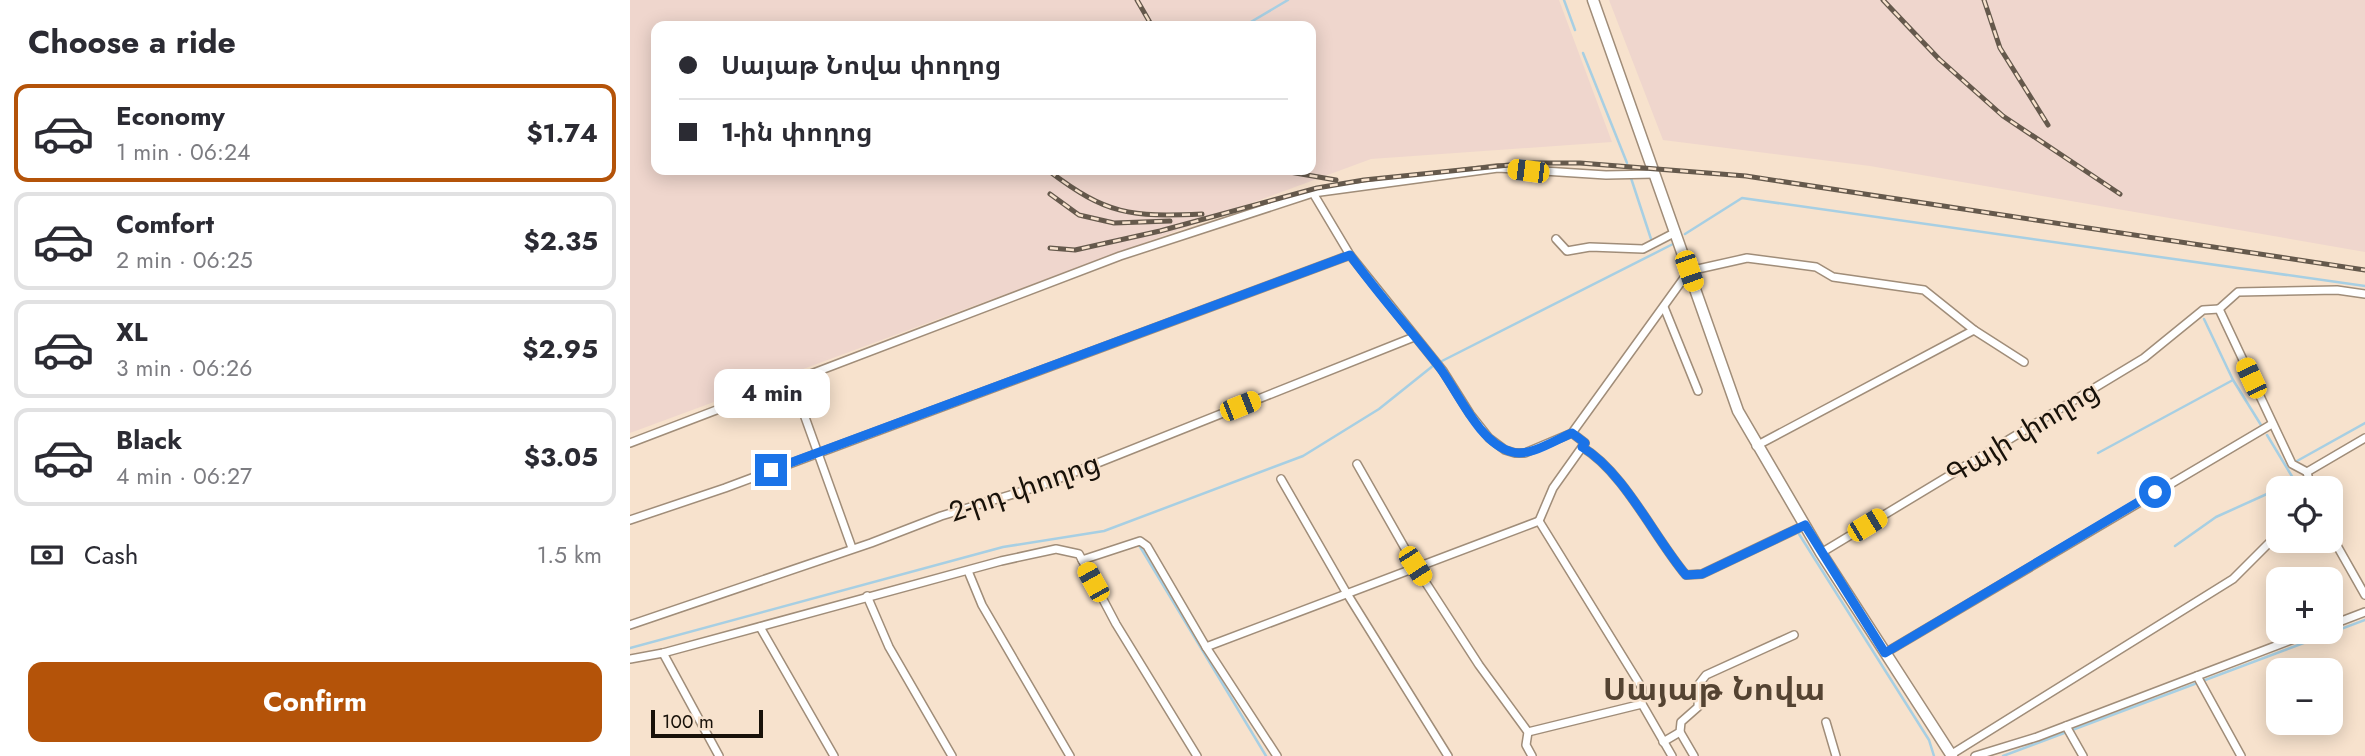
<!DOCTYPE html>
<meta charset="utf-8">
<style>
body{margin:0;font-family:Jost,"Noto Sans Armenian",sans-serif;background:#f2f2f3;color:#2b2b33;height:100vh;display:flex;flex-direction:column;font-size:26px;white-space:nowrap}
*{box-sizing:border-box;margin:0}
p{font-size:23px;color:#7c7c81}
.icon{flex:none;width:38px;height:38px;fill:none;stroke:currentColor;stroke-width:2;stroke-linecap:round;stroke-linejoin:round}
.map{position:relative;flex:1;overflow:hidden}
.side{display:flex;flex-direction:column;background:#fff;width:630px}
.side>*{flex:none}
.banner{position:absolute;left:21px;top:21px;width:665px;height:154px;border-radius:14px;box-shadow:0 4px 18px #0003;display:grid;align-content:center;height:154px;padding:0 28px;background:#fff}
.controls{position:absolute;left:1636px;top:476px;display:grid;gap:14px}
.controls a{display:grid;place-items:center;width:77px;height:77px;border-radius:14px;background:#fff;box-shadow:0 4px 18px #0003;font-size:35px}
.scale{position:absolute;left:21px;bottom:18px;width:112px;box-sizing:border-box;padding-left:7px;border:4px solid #181109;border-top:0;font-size:19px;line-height:24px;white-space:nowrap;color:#181109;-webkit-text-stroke:5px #f7e2cd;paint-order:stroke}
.end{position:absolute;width:32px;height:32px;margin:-16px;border:9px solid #1a73e8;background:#fff;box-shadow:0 0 0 4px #fff}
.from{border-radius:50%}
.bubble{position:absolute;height:49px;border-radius:14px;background:#fff;box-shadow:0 4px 18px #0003;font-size:23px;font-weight:700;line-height:49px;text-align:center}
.car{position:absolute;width:21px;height:42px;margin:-21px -10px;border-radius:9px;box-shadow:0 0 5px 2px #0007;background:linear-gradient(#f5c518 24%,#345 0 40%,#f5c518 0 76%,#345 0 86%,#f5c518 0)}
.banner b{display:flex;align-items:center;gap:24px;height:66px;font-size:26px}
.banner b+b{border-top:2px solid #e1e1e2}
.banner i{width:18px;height:18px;background:#2b2b33}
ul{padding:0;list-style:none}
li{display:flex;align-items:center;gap:21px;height:98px;margin:0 14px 10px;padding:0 14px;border:4px solid #e1e1e2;border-radius:14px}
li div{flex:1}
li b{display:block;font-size:26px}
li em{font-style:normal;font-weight:700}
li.on{border-color:#b45309}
li>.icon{width:63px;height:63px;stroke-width:1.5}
h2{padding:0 28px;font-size:32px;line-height:84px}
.pay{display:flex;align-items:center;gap:18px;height:77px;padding:0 28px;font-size:26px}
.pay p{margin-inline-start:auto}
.primary-button{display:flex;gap:14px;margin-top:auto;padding:14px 28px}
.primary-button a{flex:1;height:80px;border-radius:14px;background:#b45309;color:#fff;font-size:28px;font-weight:700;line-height:80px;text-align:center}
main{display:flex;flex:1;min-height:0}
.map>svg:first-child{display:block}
</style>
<main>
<section class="side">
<h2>Choose a ride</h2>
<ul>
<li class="on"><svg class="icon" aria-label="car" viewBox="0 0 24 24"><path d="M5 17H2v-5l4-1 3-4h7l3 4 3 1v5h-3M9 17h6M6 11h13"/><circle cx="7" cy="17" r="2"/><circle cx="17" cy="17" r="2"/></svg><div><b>Economy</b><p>1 min · 06:24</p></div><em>$1.74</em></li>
<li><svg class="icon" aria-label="car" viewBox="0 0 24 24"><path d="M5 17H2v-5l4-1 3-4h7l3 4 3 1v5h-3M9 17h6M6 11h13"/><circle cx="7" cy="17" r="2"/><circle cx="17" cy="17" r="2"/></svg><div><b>Comfort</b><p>2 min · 06:25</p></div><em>$2.35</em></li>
<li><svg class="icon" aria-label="car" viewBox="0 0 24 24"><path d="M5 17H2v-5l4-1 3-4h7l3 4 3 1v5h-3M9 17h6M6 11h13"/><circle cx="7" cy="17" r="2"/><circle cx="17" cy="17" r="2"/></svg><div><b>XL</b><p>3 min · 06:26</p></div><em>$2.95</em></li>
<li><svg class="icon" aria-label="car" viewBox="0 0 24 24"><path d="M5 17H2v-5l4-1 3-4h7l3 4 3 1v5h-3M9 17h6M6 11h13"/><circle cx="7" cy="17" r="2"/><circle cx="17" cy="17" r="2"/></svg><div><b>Black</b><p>4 min · 06:27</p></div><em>$3.05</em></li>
</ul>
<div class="pay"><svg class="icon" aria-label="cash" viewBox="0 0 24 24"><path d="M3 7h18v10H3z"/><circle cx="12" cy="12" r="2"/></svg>Cash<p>1.5 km</p></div>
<div class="primary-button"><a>Confirm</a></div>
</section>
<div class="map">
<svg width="1735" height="756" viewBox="0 0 1735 756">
<rect width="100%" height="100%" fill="#f7e2cd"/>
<g fill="#efd6cd" fill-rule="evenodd">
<path d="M0 0H929L982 142 741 159 0 433ZM26 26H681V170H26Z"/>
<polygon points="979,0 1735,0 1735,252 1240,166 1033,140"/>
</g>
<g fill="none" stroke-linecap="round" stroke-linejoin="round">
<g stroke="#a7cfe3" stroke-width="2.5">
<polyline points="934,0 945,30"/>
<polyline points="614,26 658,0"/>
<polyline points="953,53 997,163"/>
<polyline points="1001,178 1022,242"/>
<polyline points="1055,234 1112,198 1735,286"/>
<polyline points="1574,319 1603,380 1631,425"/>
<polyline points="810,362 1043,244"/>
<polyline points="1637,435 1669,488"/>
<polyline points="1468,453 1603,380"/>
<polyline points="1667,461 1735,423"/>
<polyline points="1649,488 1664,479"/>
<polyline points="1169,534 1299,740 1304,756"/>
<polyline points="509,545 636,756"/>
<polyline points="1545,546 1586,517 1648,489"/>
<polyline points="0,648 373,547 474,531 673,456 749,409 804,365"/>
<polyline points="1373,756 1735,620"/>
</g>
<defs>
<g id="street">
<polyline points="683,193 720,255 813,371 840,414 859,438 875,450 885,453 895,453 942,433 1059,271 1117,258 1186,267 1203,277 1294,290 1344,330"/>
<polyline points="926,239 937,251 960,247 1013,249 1046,232"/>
<polyline points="1034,307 1068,391"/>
<polyline points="1589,309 1662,464 1677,472"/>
<polyline points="1589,309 1608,292 1707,290 1735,294"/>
<polyline points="162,381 222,548"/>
<polyline points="0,443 490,256 683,193 868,168 976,175 1025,174"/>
<polyline points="1126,446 1344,330 1394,362"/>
<path d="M952 447C994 472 1024 537 1056 575L1072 574 1175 525"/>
<polyline points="727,464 785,566 849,665 898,732 896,745 902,756"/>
<polyline points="1677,472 1735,438"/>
<polyline points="1677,472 1681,488"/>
<polyline points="651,479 716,592 818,756"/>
<polyline points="0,520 95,488 720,255"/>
<polyline points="909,521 1012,688 1012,704 1042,756"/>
<polyline points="909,521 923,488 955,443 942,433"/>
<polyline points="1701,535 1735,595"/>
<polyline points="1191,553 1514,358 1573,310 1589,309"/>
<polyline points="452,560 510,541 517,546 576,647 647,756"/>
<polyline points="338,571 352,605 440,756"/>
<polyline points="237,596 259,647 322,756"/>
<polyline points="0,625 241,543 311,516 410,486 784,337"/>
<polyline points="1701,625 1735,612"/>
<polyline points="130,627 204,756"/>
<polyline points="576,647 909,521"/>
<polyline points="33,653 89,756"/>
<polyline points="1255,653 1642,424"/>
<polyline points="0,659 33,653 371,561 426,549 449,554 486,624 567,756"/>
<polyline points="1567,676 1611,756"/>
<polyline points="1196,722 1206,756"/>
<polyline points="1436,726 1453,756"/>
<polyline points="898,732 1012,704"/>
<polyline points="1050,732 1064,756"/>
<polyline points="1033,742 1050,732 1051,722 1068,707 1069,684 1076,675 1164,635"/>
<polyline points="1322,754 1603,579 1648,534"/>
<polyline points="1345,756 1407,737 1682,632"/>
</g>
<polyline id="secondary" points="963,0 1108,411 1191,553 1322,756"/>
</defs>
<use href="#street" stroke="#a08d79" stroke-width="10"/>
<use href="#secondary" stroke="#a08d79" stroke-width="13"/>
<use href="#street" stroke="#fff" stroke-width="7"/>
<use href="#secondary" stroke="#fff" stroke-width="10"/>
<defs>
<g id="rail">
<polyline points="507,0 522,26"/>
<polyline points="1253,0 1309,59 1373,116 1490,194"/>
<polyline points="1354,0 1370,48 1418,125"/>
<polyline points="648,170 706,180"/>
<path d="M419 171C477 215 500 217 572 214"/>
<polyline points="420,194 449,215 484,223 540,221"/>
<polyline points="420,248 445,250 530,231 687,188 734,180 899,163 950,163 1116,176 1735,270"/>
</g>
</defs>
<use href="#rail" stroke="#65594c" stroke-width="5"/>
<use href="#rail" stroke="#f7e2cd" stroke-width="2.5" stroke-dasharray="8" stroke-linecap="butt"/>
</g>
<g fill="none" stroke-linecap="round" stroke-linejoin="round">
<path stroke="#1a73e8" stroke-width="9" d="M141 470 720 255C747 293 778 327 807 364 827 389 848 443 882 452 900 457 925 440 942 433L955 443 952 447C994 472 1024 537 1056 575L1072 574 1175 525 1255 653 1525 492"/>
</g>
<g text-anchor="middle" stroke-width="5" stroke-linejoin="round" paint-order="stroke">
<g font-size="28" fill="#181109" stroke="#f7e2cd">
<text transform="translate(1392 432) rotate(-31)" y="10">Գայի փողոց</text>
<text transform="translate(394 487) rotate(-19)" y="10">2-րդ փողոց</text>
</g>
<g font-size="32" font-weight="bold" fill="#544332" stroke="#f7e2cd">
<text x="1084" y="700">Սայաթ Նովա</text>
</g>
</g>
</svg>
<div class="controls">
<a><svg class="icon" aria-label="locate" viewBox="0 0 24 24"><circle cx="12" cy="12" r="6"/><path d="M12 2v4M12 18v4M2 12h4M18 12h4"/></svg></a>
<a>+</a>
<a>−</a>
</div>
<div class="scale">100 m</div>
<i class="end from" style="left:1525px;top:492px"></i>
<i class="end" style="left:141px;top:470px"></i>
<div class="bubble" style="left:84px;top:369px;width:116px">4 min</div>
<i class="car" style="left:898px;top:171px;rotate:277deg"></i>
<i class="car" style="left:1059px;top:271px;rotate:161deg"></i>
<i class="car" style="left:1621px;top:378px;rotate:335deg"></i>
<i class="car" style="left:610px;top:406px;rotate:68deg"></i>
<i class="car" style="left:1237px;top:525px;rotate:59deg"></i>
<i class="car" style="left:785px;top:566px;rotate:147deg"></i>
<i class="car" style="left:463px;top:582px;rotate:331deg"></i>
<div class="banner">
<b><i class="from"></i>Սայաթ Նովա փողոց</b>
<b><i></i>1-ին փողոց</b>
</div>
</div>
</main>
